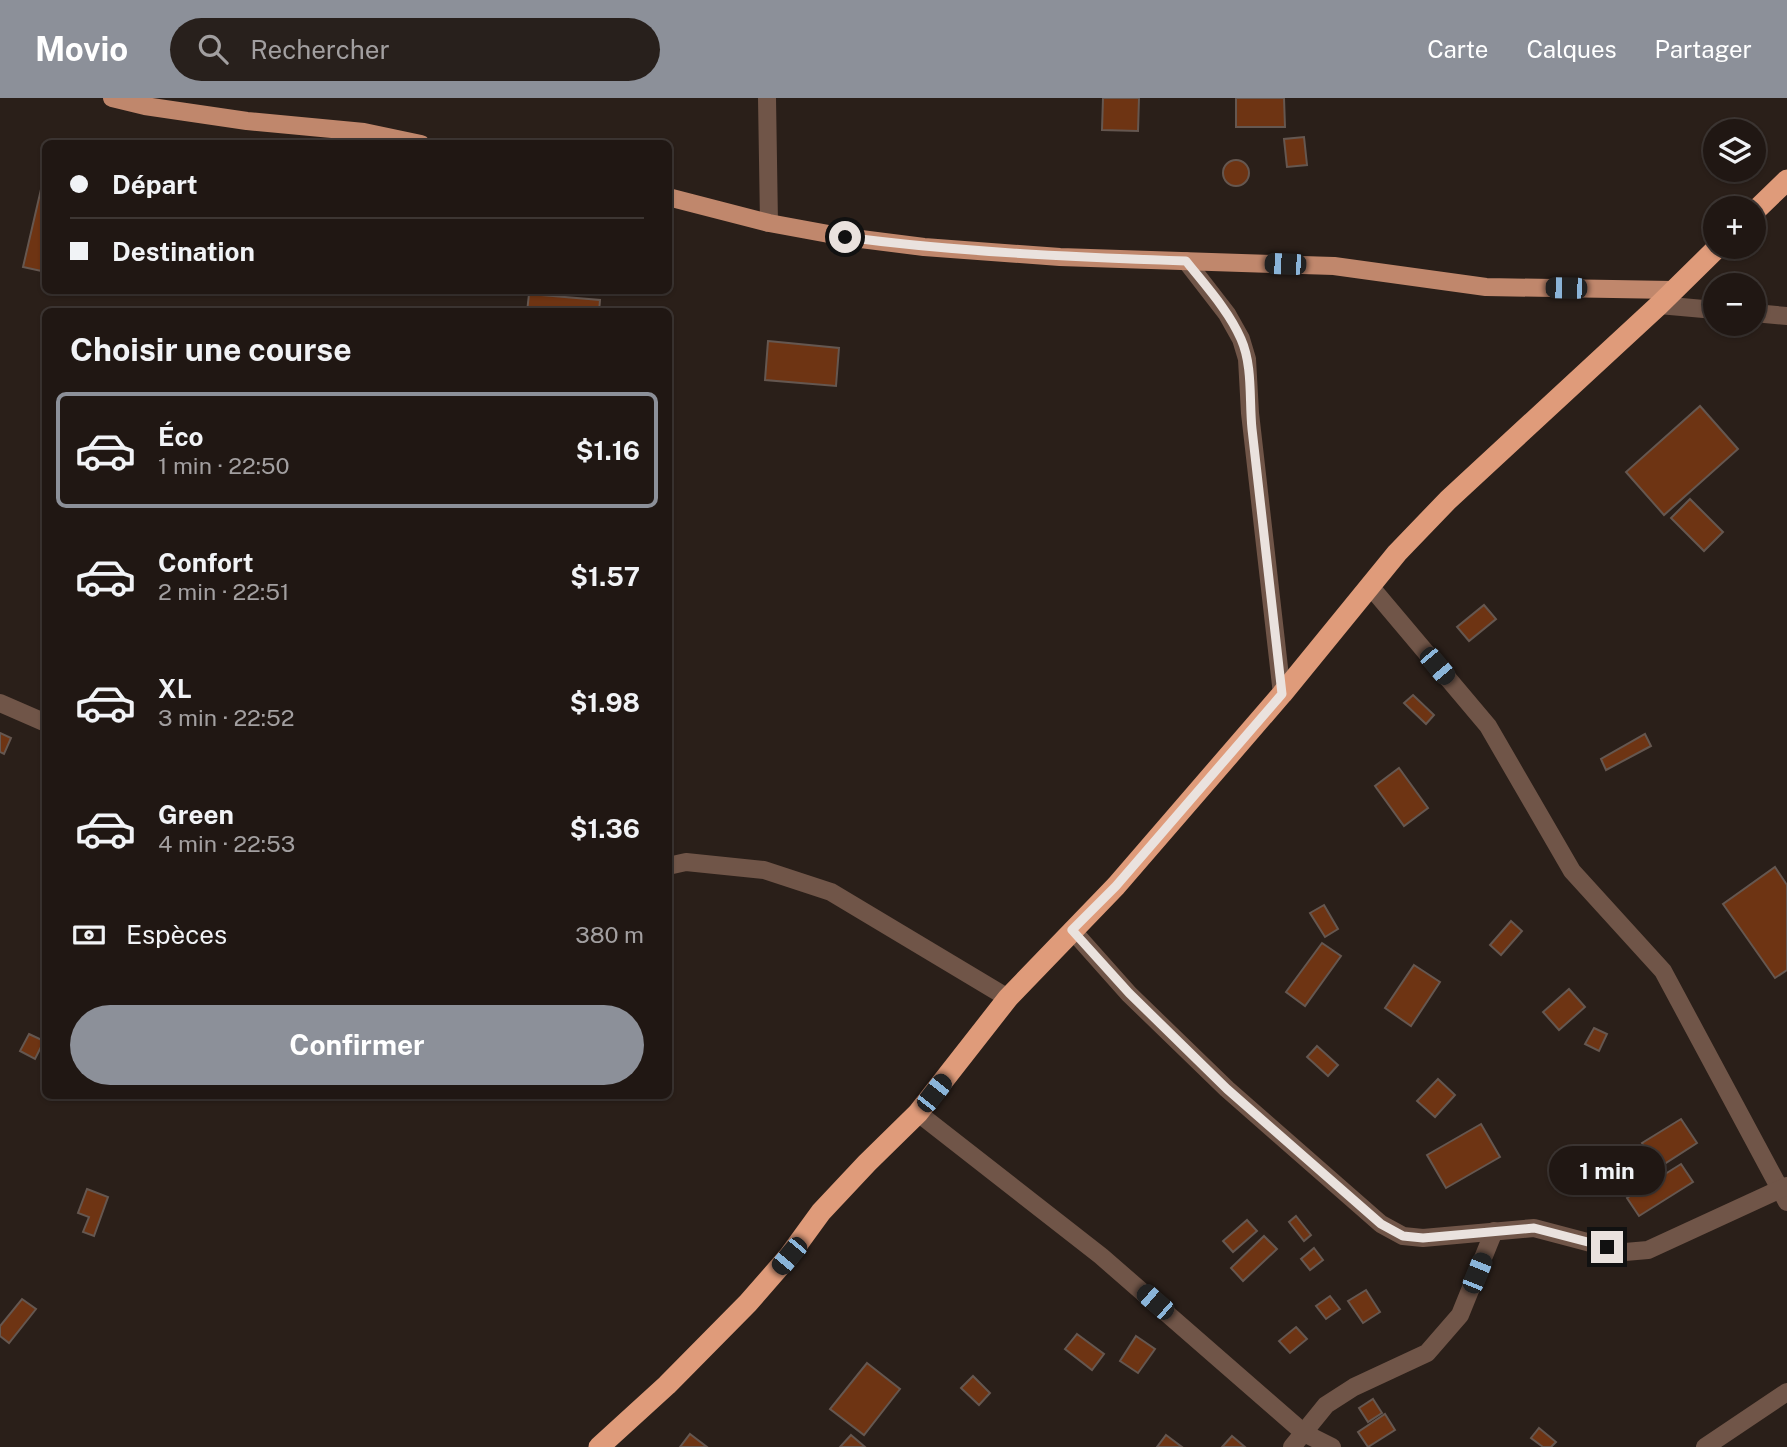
<!DOCTYPE html>
<html lang="fr">
<meta charset="utf-8">
<style>
body{margin:0;font-family:"Public Sans",sans-serif;background:#28201c;color:#f1f3f6;height:100vh;display:flex;flex-direction:column;font-size:26px;white-space:nowrap}
*{box-sizing:border-box;margin:0}
p{font-size:23px;color:#a29fa0}
.icon{flex:none;width:38px;height:38px;fill:none;stroke:currentColor;stroke-width:2;stroke-linecap:round;stroke-linejoin:round}
.map{position:relative;flex:1;overflow:hidden}
.sheet{position:absolute;left:42px;top:210px;width:630px;height:791px;display:flex;flex-direction:column;background:#201713;border-radius:10px;box-shadow:0 2px 5px #0004,0 0 0 2px #3d3633}
.sheet>*{flex:none}
.hud{position:absolute;left:42px;top:42px;width:630px;height:154px;border-radius:10px;box-shadow:0 2px 5px #0004,0 0 0 2px #3d3633;display:grid;align-content:center;height:154px;padding:0 28px;background:#201713}
.tools{position:absolute;left:1703px;top:21px;display:grid;gap:14px}
.tools a{display:grid;place-items:center;width:63px;height:63px;border-radius:50%;background:#201713;box-shadow:0 2px 5px #0004,0 0 0 2px #3d3633;font-size:35px}
.end{position:absolute;width:32px;height:32px;margin:-16px;border:9px solid #eae2de;background:#111;box-shadow:0 0 0 4px #111}
.from{border-radius:50%}
.bubble{position:absolute;height:49px;border-radius:24px;background:#201713;box-shadow:0 2px 5px #0004,0 0 0 2px #3d3633;font-size:23px;font-weight:700;line-height:49px;text-align:center}
.car{position:absolute;width:21px;height:42px;margin:-21px -10px;border-radius:9px;box-shadow:0 0 5px 2px #0007;background:linear-gradient(#222 24%,#8ab4d8 0 40%,#222 0 76%,#8ab4d8 0 86%,#222 0)}
.hud b{display:flex;align-items:center;gap:24px;height:66px;font-size:26px}
.hud b+b{border-top:2px solid #3d3633}
.hud i{width:18px;height:18px;background:#f1f3f6}
ul{padding:0;list-style:none}
li{display:flex;align-items:center;gap:21px;height:116px;margin:0 14px 10px;padding:0 14px;border:4px solid transparent;border-radius:10px}
li div{flex:1}
li b{display:block;font-size:26px}
li em{font-style:normal;font-weight:700}
li.selected{border-color:#8c9099}
li>.icon{width:63px;height:63px;stroke-width:1.5}
h2{padding:0 28px;font-size:32px;line-height:84px}
.pay{display:flex;align-items:center;gap:18px;height:77px;padding:0 28px;font-size:26px}
.pay p{margin-inline-start:auto}
.action{display:flex;gap:14px;margin-top:auto;padding:14px 28px}
.action a{flex:1;height:80px;border-radius:42px;background:#8c9099;color:#fff;font-size:28px;font-weight:700;line-height:80px;text-align:center}
header{display:flex;align-items:center;gap:42px;box-sizing:border-box;height:98px;padding:0 35px;background:#8c9099;color:#fff}
header strong{font-size:33px}
nav{display:flex;gap:38px;margin-inline-start:auto;font-size:24px}
.search{width:490px;height:63px;background:#28201c;display:flex;align-items:center;gap:18px;box-sizing:border-box;padding:0 24px;border-radius:38px;color:#a29fa0;font-size:26px}
.map>svg:first-child{display:block}
</style>
<header>
<strong>Movio</strong>
<div class="search"><svg class="icon" aria-label="search" viewBox="0 0 24 24"><circle cx="10" cy="10" r="6"/><path d="M15 15l6 6"/></svg>Rechercher</div>
<nav><a>Carte</a><a>Calques</a><a>Partager</a></nav>
</header>
<div class="map">
<svg width="1787" height="1349" viewBox="0 0 1787 1349">
<rect width="100%" height="100%" fill="#2a1f19"/>
<g fill="#6e3413" stroke="#655750" stroke-width="2">
<polygon points="1103,0 1139,0 1138,33 1102,32"/>
<polygon points="1236,0 1284,0 1285,29 1236,29"/>
<polygon points="1304,39 1307,67 1287,69 1284,41"/>
<circle cx="1236" cy="75" r="13"/>
<polygon points="42,87 46,88 46,174 23,169"/>
<polygon points="529,196 600,202 599,214 527,214"/>
<polygon points="768,243 839,250 836,288 765,282"/>
<polygon points="1700,308 1738,351 1664,417 1626,374"/>
<polygon points="1690,401 1723,434 1704,453 1671,420"/>
<polygon points="1484,507 1496,521 1469,543 1457,529"/>
<polygon points="1413,597 1434,617 1426,626 1404,605"/>
<polygon points="0,635 11,640 4,656 0,654"/>
<polygon points="1645,636 1651,648 1606,672 1601,661"/>
<polygon points="1399,670 1428,710 1404,728 1375,688"/>
<polygon points="1775,769 1787,787 1787,872 1775,880 1723,806"/>
<polygon points="1324,807 1338,831 1325,839 1310,815"/>
<polygon points="1511,823 1522,833 1501,857 1490,847"/>
<polygon points="1322,845 1341,858 1305,908 1286,894"/>
<polygon points="1414,867 1440,884 1411,928 1385,910"/>
<polygon points="1569,891 1585,909 1559,932 1543,914"/>
<polygon points="1594,930 1607,936 1599,953 1585,946"/>
<polygon points="29,936 44,943 35,961 20,953"/>
<polygon points="1317,948 1338,967 1328,978 1307,959"/>
<polygon points="1438,981 1455,997 1435,1019 1417,1003"/>
<polygon points="1681,1021 1697,1045 1658,1070 1642,1045"/>
<polygon points="1481,1026 1500,1059 1446,1090 1427,1057"/>
<polygon points="1681,1066 1693,1084 1639,1118 1627,1100"/>
<polygon points="87,1091 108,1099 94,1138 83,1134 89,1119 78,1115"/>
<polygon points="1296,1118 1311,1137 1304,1143 1289,1124"/>
<polygon points="1247,1122 1257,1133 1233,1154 1223,1143"/>
<polygon points="1264,1138 1277,1151 1243,1183 1231,1170"/>
<polygon points="1314,1150 1323,1162 1310,1172 1301,1161"/>
<polygon points="1366,1192 1380,1214 1363,1225 1348,1203"/>
<polygon points="1330,1198 1340,1211 1326,1221 1316,1208"/>
<polygon points="22,1201 36,1211 9,1245 0,1238 0,1228"/>
<polygon points="1296,1229 1307,1241 1290,1255 1279,1243"/>
<polygon points="1077,1236 1104,1256 1092,1272 1065,1251"/>
<polygon points="1136,1238 1155,1251 1138,1275 1120,1263"/>
<polygon points="867,1265 900,1291 864,1337 830,1311"/>
<polygon points="973,1278 990,1295 979,1307 961,1290"/>
<polygon points="1373,1301 1382,1315 1368,1324 1359,1310"/>
<polygon points="1385,1316 1395,1332 1368,1349 1358,1334"/>
<polygon points="1539,1330 1556,1344 1551,1349 1543,1349 1531,1340"/>
<polygon points="690,1336 707,1349 680,1349"/>
<polygon points="851,1337 865,1349 840,1349"/>
<polygon points="1166,1337 1182,1349 1157,1349"/>
<polygon points="1232,1338 1245,1349 1222,1349"/>
</g>
<g fill="none" stroke-linecap="round" stroke-linejoin="round">
<g stroke="#705548" stroke-width="18">
<polyline points="767,0 769,125"/>
<polyline points="1186,163 1227,216 1241,241 1247,261 1250,315 1282,596"/>
<polyline points="1659,207 1715,212"/>
<polyline points="1754,215 1787,218"/>
<polyline points="1370,488 1488,628 1572,773 1663,873 1787,1104"/>
<polyline points="0,605 46,625"/>
<polyline points="668,768 686,764 764,772 831,794 1008,900"/>
<polyline points="1072,832 1129,896 1227,991 1381,1126 1403,1138 1423,1140 1534,1130 1625,1154 1648,1152 1787,1088"/>
<polyline points="918,1015 1101,1158 1304,1335 1332,1349"/>
<polyline points="1292,1349 1326,1307 1354,1289 1427,1255 1460,1217 1494,1133"/>
<polyline points="1705,1349 1787,1294"/>
</g>
<g stroke="#c0876c" stroke-width="18">
<polyline points="112,0 145,8 247,23 364,34 421,46"/>
<polyline points="668,99 769,125 845,139 924,149 1060,159 1334,168 1486,189 1672,192"/>
</g>
<g stroke="#df9b7a" stroke-width="21">
<polyline points="1754,114 1787,82"/>
<polyline points="599,1349 667,1287 748,1205 789,1158 821,1114 867,1065 918,1015 1008,900 1116,788 1282,596 1397,455 1448,402 1659,207 1718,149"/>
</g>
</g>
<g fill="none" stroke-linecap="round" stroke-linejoin="round">
<path stroke="#eae2de" stroke-width="9" d="M845 139C958 154 1071 159 1186 163 1205 187 1229 213 1241 241 1253 268 1249 302 1252 331 1262 419 1272 508 1282 596L1116 788 1072 832 1129 895 1227 991 1381 1126 1403 1138 1423 1140 1534 1130 1607 1149"/>
</g>
</svg>
<div class="tools">
<a><svg class="icon" aria-label="layers" viewBox="0 0 24 24"><path d="M12 4l9 5-9 5-9-5zM3 14l9 5 9-5"/></svg></a>
<a>+</a>
<a>−</a>
</div>
<i class="end from" style="left:845px;top:139px"></i>
<i class="end" style="left:1607px;top:1149px"></i>
<div class="bubble" style="left:1549px;top:1048px;width:116px">1 min</div>
<i class="car" style="left:1285px;top:166px;rotate:272deg"></i>
<i class="car" style="left:1566px;top:190px;rotate:271deg"></i>
<i class="car" style="left:1437px;top:568px;rotate:140deg"></i>
<i class="car" style="left:934px;top:995px;rotate:38deg"></i>
<i class="car" style="left:789px;top:1158px;rotate:220deg"></i>
<i class="car" style="left:1477px;top:1175px;rotate:22deg"></i>
<i class="car" style="left:1155px;top:1204px;rotate:311deg"></i>
<div class="hud">
<b><i class="from"></i>Départ</b>
<b><i></i>Destination</b>
</div>
<section class="sheet">
<h2>Choisir une course</h2>
<ul>
<li class="selected"><svg class="icon" aria-label="car" viewBox="0 0 24 24"><path d="M5 17H2v-5l4-1 3-4h7l3 4 3 1v5h-3M9 17h6M6 11h13"/><circle cx="7" cy="17" r="2"/><circle cx="17" cy="17" r="2"/></svg><div><b>Éco</b><p>1 min · 22:50</p></div><em>$1.16</em></li>
<li><svg class="icon" aria-label="car" viewBox="0 0 24 24"><path d="M5 17H2v-5l4-1 3-4h7l3 4 3 1v5h-3M9 17h6M6 11h13"/><circle cx="7" cy="17" r="2"/><circle cx="17" cy="17" r="2"/></svg><div><b>Confort</b><p>2 min · 22:51</p></div><em>$1.57</em></li>
<li><svg class="icon" aria-label="car" viewBox="0 0 24 24"><path d="M5 17H2v-5l4-1 3-4h7l3 4 3 1v5h-3M9 17h6M6 11h13"/><circle cx="7" cy="17" r="2"/><circle cx="17" cy="17" r="2"/></svg><div><b>XL</b><p>3 min · 22:52</p></div><em>$1.98</em></li>
<li><svg class="icon" aria-label="car" viewBox="0 0 24 24"><path d="M5 17H2v-5l4-1 3-4h7l3 4 3 1v5h-3M9 17h6M6 11h13"/><circle cx="7" cy="17" r="2"/><circle cx="17" cy="17" r="2"/></svg><div><b>Green</b><p>4 min · 22:53</p></div><em>$1.36</em></li>
</ul>
<div class="pay"><svg class="icon" aria-label="cash" viewBox="0 0 24 24"><path d="M3 7h18v10H3z"/><circle cx="12" cy="12" r="2"/></svg>Espèces<p>380 m</p></div>
<div class="action"><a>Confirmer</a></div>
</section>
</div>
